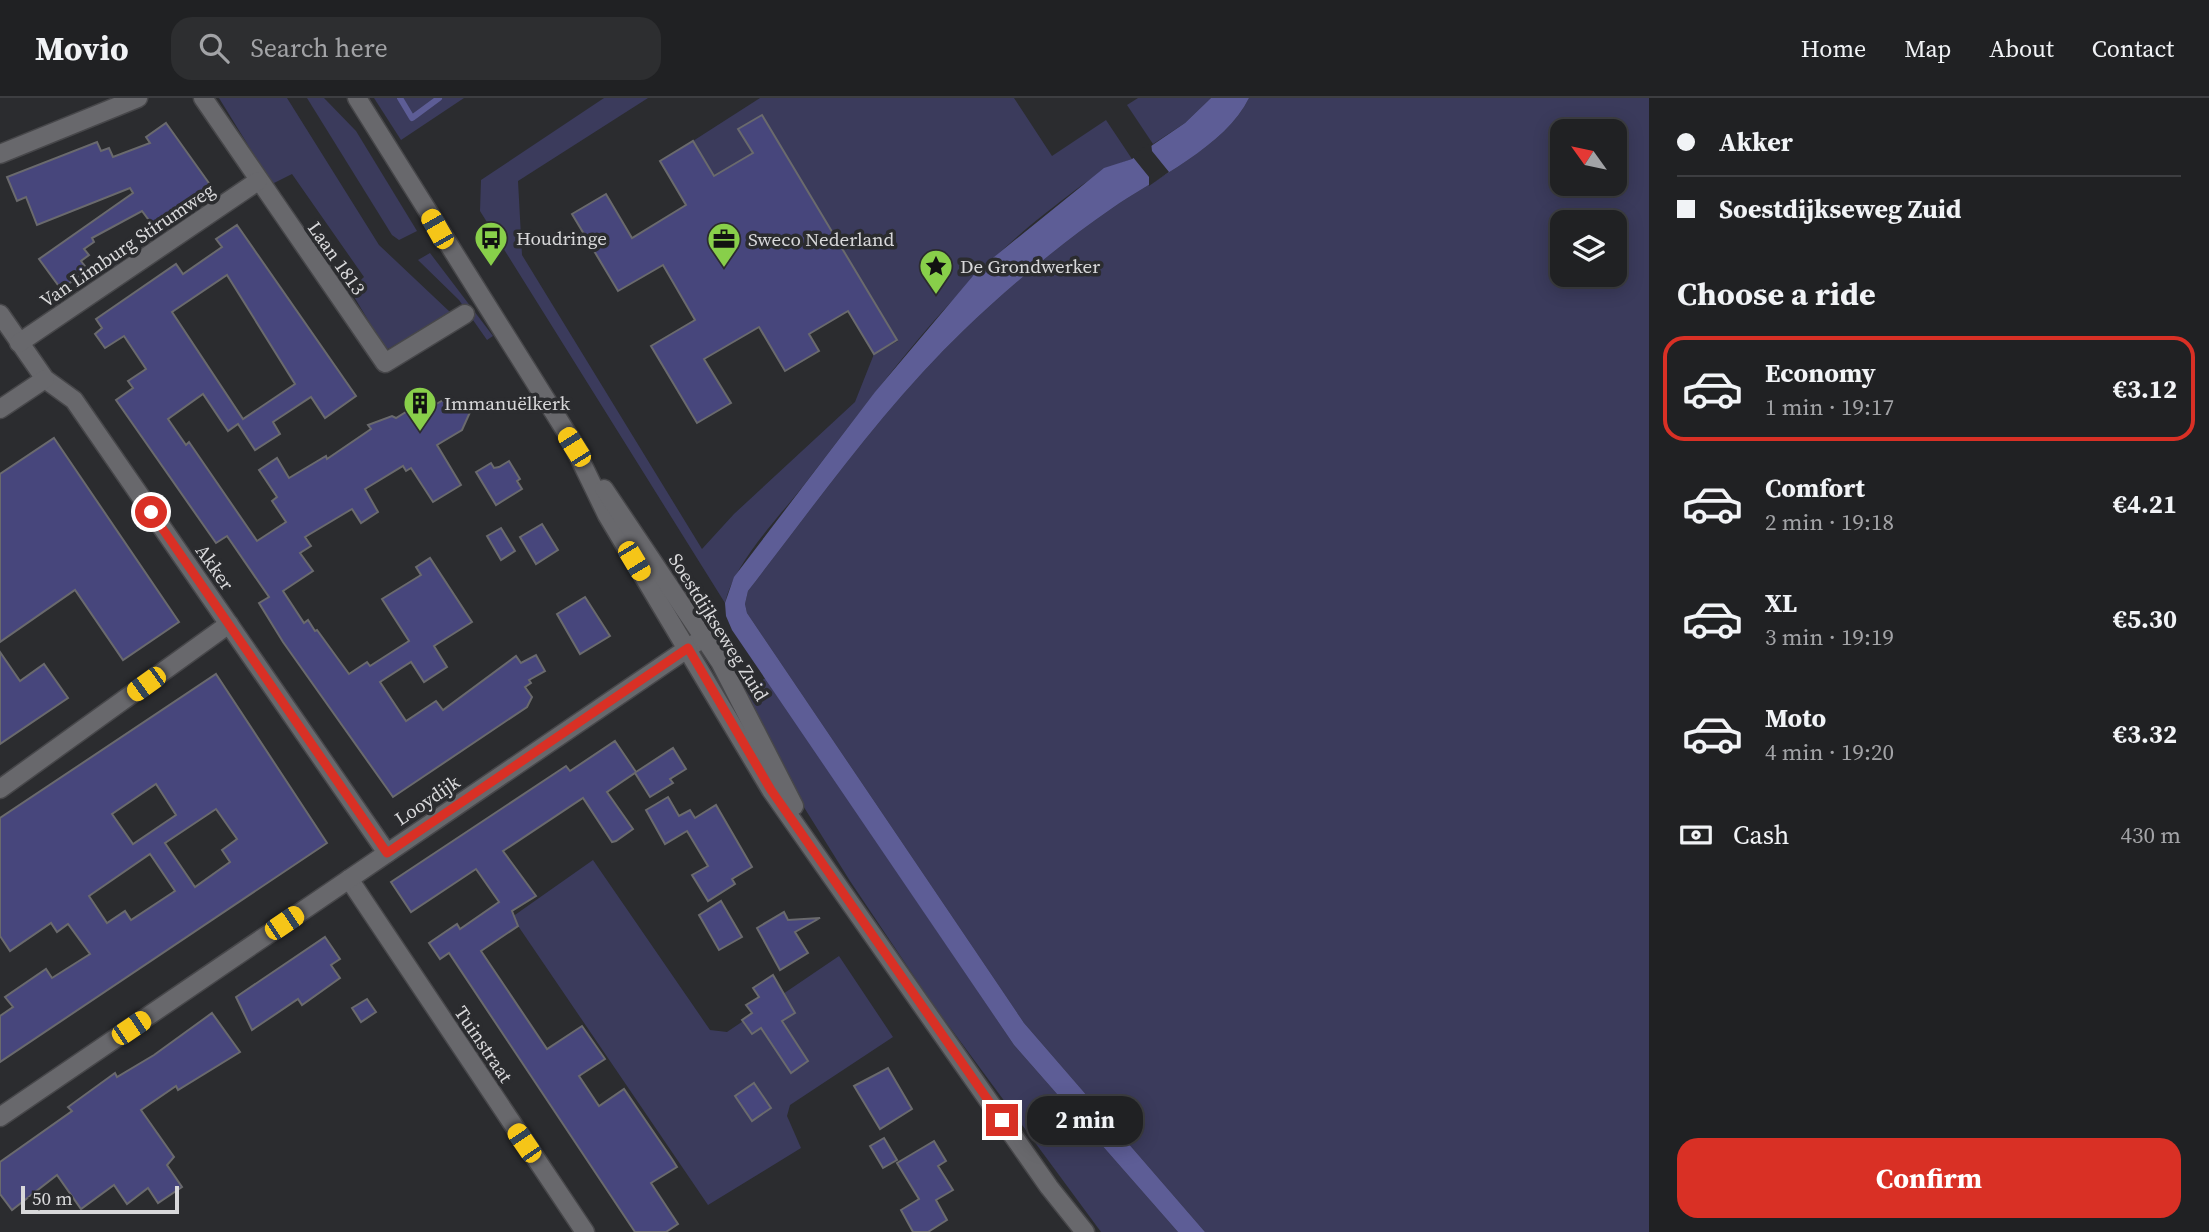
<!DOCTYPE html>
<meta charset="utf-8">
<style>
body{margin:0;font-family:"Source Serif 4",serif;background:#2d2e30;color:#f1f3f6;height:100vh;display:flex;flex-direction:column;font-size:26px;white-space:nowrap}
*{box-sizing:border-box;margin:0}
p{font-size:23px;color:#a2a3a6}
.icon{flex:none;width:38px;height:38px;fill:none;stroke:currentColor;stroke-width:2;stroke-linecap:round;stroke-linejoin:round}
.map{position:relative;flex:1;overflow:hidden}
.details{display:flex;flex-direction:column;background:#202123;width:560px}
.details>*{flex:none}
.banner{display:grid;align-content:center;height:154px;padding:0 28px;background:#202123}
.needle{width:46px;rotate:303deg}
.buttons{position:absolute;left:1550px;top:21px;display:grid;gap:14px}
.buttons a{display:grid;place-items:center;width:77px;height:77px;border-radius:14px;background:#202123;box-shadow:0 4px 18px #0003,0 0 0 2px #3d3e41;font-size:35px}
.scale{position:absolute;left:21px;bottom:18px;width:158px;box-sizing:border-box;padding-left:7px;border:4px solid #d8d8da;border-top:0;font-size:19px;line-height:24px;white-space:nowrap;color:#d8d8da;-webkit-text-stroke:5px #2b2c2f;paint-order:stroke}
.end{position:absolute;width:32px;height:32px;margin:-16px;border:9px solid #d93025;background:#fff;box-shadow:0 0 0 4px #fff}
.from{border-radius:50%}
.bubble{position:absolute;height:49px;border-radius:21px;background:#202123;box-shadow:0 4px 18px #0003,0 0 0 2px #3d3e41;font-size:23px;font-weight:700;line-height:49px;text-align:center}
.car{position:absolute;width:21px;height:42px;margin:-21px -10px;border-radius:9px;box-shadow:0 0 5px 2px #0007;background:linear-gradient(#f5c518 24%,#345 0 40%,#f5c518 0 76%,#345 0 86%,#f5c518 0)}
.banner b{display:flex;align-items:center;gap:24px;height:66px;font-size:26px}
.banner b+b{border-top:2px solid #3d3e41}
.banner i{width:18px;height:18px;background:#f1f3f6}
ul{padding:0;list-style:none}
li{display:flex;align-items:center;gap:21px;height:105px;margin:0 14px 10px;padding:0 14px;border:4px solid transparent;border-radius:21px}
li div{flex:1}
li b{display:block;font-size:26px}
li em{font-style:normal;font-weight:700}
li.active{border-color:#d93025}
li>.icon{width:63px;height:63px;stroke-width:1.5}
h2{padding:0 28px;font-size:32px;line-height:84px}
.pay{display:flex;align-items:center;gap:18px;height:77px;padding:0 28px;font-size:26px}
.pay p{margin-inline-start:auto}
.button{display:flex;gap:14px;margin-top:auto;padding:14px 28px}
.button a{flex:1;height:80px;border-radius:21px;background:#d93025;color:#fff;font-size:28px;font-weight:700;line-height:80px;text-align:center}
header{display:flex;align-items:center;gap:42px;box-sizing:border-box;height:98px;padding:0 35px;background:#202123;border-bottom:2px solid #3d3e41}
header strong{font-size:33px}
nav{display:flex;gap:38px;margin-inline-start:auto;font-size:24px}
.search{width:490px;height:63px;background:#2d2e30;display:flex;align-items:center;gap:18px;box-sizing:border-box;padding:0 24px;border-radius:21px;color:#a2a3a6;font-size:26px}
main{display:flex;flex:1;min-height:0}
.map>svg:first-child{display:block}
</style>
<header>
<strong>Movio</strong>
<div class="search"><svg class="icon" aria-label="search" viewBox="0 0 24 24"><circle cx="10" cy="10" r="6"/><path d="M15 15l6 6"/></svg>Search here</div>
<nav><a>Home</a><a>Map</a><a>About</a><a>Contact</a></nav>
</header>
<main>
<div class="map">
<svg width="1649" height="1134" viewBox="0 0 1649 1134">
<rect width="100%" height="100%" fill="#2b2c2f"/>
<g fill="#3b3b5c" fill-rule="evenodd">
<polygon points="219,0 287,0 379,147 451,215 386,252 350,192 364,179 292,76 272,86"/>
<polygon points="307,0 324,0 356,33 417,133 399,142 392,137"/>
<polygon points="374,0 464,0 401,42"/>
<path d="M604 0H648L518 83 522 157 702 451 734 416 855 304 874 256 898 243 761 18 753 55 731 105 693 43 760 0H1014L1052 58 1106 22 1132 61C1101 71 1082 87 1056 107 954 184 882 286 804 387 779 419 734 465 725 505L480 113 481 82Z"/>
<polygon points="1138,0 1211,0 1185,25 1153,46 1127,7"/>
<path d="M1249 0H1649V1134H1205L1024 925 747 515 745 506 748 493C817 404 883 310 964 232 1009 189 1059 147 1111 111 1154 81 1226 48 1249 0ZM1563 33H1615V86H1563ZM1563 124H1615V177H1563Z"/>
<polygon points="430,155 493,238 487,242 459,202 418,162"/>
<polygon points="766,580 1014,947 1178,1134 1101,1134 932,905 850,783 792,690 743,593"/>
<polygon points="593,762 710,932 727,934 839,858 893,939 790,1007 787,1018 801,1050 708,1107 512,819"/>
</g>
<path fill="#5d5d96" d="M1211 0H1249C1226 48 1154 81 1111 111 1059 147 1009 189 964 232 883 310 817 404 748 493L745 506 747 515 1024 925 1205 1134H1178L1014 947 732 532 726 518 725 505 734 479 875 294 978 172 1104 70 1132 61 1185 25Z"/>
<polygon fill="#2b2c2f" points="1151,44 1152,53 1169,74 1149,88 1149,79 1132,58"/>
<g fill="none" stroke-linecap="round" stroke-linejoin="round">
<polyline stroke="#5d5d96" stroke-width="6" points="400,0 412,20 439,0"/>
</g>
<g fill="#47467c" stroke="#6a6a6d" stroke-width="2" fill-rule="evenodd">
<polygon points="762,17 897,242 874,256 848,213 809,236 819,253 785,273 759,229 704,261 731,305 697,325 651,248 695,222 663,167 618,193 572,116 606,96 632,140 686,107 660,63 693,43 714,78 753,55 738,31"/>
<polygon points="166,25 211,88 195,99 198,104 157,133 142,113 92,140 94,144 84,151 89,157 81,163 88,172 61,191 39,161 133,95 130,90 37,127 26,99 17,103 7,79 97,44 101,53 109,50 113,59 150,45 146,39"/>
<path d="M237 127 356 298 325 320 311 299 273 324 280 336 255 352 238 326 228 333 203 296 168 321 186 347 189 344 257 443 286 424 272 403 277 399 259 372 277 360 289 380 326 358 327 361 371 331 368 327 392 318 396 320 414 309 419 316 445 301 467 305 471 312 462 332 437 347 461 387 433 404 411 370 406 373 403 368 365 391 378 414 361 425 352 411 305 439 311 448 300 455 313 473 283 493 304 525 308 522 315 533 317 532 349 576 367 564 370 568 409 543 382 501 421 477 416 469 430 460 472 524 434 548 447 569 424 584 411 564 380 584 406 623 436 603 443 612 516 558 521 565 536 557 545 573 529 582 531 585 525 589 532 599 527 609 393 699 283 544 259 505 269 499 227 438 216 445 116 302 133 290 128 283 146 271 124 238 105 250 95 236 102 230 96 221 176 166 183 176 222 149 216 141ZM227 177 295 286 243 321 172 214Z"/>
<polygon points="54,340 179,524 123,562 75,492 0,544 0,376"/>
<polygon points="509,363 520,381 517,383 522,391 496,407 476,374 491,365 494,370 499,369"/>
<polygon points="542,426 558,452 536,466 520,439"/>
<polygon points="501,430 515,453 501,462 487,438"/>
<polygon points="585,499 610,538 580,556 557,516"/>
<polygon points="0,554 20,583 44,566 68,600 0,646"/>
<path d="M216 576 327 745 0 964V918L13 909 5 899 46 871 52 880 90 856 68 826 57 834 51 825 10 853 0 838V720ZM156 686 176 717 133 746 112 716ZM216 711 237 741 222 752 230 764 195 789 165 745ZM150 756 175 793 131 822 125 813 107 825 89 798Z"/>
<polygon points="615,643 636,674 673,650 686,671 670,681 673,685 650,699 635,675 607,694 633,731 616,743 612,744 583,700 503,753 536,798 512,813 518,828 481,853 547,951 582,928 605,961 579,978 599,1008 624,991 672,1061 677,1069 651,1085 678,1126 666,1134 635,1134 449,855 440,861 429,845 457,826 460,831 499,804 476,771 411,814 391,784 566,668 570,673"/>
<polygon points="668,699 679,718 690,712 695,720 716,707 752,769 732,781 735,786 708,803 692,777 708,768 687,733 665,746 646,712"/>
<polygon points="721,803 742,839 719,852 699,817"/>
<polygon points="784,814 788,822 820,820 795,834 808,855 780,872 757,830"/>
<polygon points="325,839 340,861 331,867 340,880 302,907 298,901 252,932 236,899"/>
<polygon points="773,877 795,915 782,923 808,963 791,975 761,930 752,936 742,922 752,915 746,907 759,899 753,890"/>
<polygon points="367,901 376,914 361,924 352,910"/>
<polygon points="212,915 240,954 178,992 176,988 141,1012 174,1059 167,1067 182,1089 158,1105 148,1090 127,1106 114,1087 81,1111 57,1077 12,1112 0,1096 0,1064 72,1013 68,1009 115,975 117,979 154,957"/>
<polygon points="888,970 912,1011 880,1031 854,988"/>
<polygon points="754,985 771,1010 752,1023 735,998"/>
<polygon points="884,1040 897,1062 883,1070 870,1048"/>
<polygon points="934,1043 946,1063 938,1068 953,1092 936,1102 947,1122 928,1134 913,1134 901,1112 919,1101 897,1065"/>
</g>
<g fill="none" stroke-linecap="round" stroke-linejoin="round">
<defs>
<g id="minor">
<polyline points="203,0 385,265 465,216"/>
<polyline points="0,56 138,0"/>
<polyline points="0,216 45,281 74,302 387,755"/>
<polyline points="19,245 258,83"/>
<polyline points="0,311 45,281"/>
<polyline points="0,691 229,526"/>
<polyline points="349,781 585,1134"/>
<polyline points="0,1019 700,542"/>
</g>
<g id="secondary">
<polyline points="357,0 580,356"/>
<polyline points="574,349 607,417 771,692 1049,1089 1085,1134"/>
<polyline points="604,391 720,564 794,708"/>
</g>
</defs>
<use href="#minor" stroke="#47474a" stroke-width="21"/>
<use href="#secondary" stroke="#47474a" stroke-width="21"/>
<use href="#minor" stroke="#68686c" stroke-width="18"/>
<use href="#secondary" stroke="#68686c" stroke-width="18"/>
</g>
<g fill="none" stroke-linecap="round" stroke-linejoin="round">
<polyline stroke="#d93025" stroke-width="9" points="151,414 387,755 688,550 771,692 1002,1022"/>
</g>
<defs>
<symbol id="bus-pin" viewBox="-11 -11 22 30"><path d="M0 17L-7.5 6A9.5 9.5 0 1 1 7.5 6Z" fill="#88cf4a" stroke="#2b2c2f"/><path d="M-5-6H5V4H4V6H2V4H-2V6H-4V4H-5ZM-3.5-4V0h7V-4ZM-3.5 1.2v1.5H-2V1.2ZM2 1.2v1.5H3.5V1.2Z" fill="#111"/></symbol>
<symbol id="office-pin" viewBox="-11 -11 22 30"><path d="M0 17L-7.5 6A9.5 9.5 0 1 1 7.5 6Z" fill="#88cf4a" stroke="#2b2c2f"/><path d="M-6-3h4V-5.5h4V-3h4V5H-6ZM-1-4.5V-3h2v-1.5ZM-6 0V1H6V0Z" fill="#111"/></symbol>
<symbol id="sight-pin" viewBox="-11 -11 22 30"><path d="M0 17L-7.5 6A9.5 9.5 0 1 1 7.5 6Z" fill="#88cf4a" stroke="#2b2c2f"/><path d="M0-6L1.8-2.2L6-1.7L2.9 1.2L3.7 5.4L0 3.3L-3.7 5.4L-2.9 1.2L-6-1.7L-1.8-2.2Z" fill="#111"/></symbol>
<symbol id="building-pin" viewBox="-11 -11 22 30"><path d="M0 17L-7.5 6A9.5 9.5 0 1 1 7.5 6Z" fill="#88cf4a" stroke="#2b2c2f"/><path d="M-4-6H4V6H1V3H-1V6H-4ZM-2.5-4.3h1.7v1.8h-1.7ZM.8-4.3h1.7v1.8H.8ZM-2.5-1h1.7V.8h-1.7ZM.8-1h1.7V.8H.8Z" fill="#111"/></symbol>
</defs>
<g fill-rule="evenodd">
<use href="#bus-pin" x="472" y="121" width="38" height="52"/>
<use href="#office-pin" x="705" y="122" width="38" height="52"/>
<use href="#sight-pin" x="917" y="149" width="38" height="52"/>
<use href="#building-pin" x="401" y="286" width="38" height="52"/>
</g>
<g text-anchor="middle" stroke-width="7" stroke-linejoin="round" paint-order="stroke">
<g font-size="19" fill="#d8d8da" stroke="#2b2c2f" text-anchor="start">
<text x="516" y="147">Houdringe</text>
<text x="748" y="148">Sweco Nederland</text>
<text x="960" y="175">De Grondwerker</text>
<text x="444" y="312">Immanuëlkerk</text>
</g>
<g font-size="19" fill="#d8d8da" stroke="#2b2c2f">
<text transform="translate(127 147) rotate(-34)" y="7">Van Limburg Stirumweg</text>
<text transform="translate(337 160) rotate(55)" y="7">Laan 1813</text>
<text transform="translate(215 469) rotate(55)" y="7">Akker</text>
<text transform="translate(719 529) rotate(58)" y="7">Soestdijkseweg Zuid</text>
<text transform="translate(427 702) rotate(-34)" y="7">Looydijk</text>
<text transform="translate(484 946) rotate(56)" y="7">Tuinstraat</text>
</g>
</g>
</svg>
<div class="buttons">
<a><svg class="needle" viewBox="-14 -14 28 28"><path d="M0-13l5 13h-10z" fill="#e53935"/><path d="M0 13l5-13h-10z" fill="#a2a3a6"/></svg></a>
<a><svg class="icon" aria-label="layers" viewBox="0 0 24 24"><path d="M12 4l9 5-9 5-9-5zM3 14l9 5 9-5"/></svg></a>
</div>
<div class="scale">50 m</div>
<i class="end from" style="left:151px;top:414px"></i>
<i class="end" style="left:1002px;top:1022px"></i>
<div class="bubble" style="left:1027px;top:998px;width:116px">2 min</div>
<i class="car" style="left:437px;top:131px;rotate:330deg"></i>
<i class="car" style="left:574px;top:349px;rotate:328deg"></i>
<i class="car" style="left:634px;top:463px;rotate:149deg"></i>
<i class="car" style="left:146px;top:586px;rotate:234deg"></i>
<i class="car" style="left:284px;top:825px;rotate:56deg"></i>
<i class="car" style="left:131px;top:930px;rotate:56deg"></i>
<i class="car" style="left:524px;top:1045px;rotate:326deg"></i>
</div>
<section class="details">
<div class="banner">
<b><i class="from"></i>Akker</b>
<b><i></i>Soestdijkseweg Zuid</b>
</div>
<h2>Choose a ride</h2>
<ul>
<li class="active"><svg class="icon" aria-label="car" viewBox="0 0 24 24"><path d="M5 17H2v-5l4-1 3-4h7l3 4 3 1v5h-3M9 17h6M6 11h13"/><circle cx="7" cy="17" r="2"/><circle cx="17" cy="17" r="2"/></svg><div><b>Economy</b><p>1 min · 19:17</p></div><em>€3.12</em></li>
<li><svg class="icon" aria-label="car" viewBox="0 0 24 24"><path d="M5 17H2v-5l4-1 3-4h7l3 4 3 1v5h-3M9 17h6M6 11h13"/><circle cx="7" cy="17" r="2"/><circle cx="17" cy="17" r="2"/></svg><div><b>Comfort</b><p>2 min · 19:18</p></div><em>€4.21</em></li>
<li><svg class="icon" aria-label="car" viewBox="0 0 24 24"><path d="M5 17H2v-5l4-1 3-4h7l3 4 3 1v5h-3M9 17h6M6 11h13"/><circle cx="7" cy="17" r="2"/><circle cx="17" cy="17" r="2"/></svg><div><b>XL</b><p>3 min · 19:19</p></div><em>€5.30</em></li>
<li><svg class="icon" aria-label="car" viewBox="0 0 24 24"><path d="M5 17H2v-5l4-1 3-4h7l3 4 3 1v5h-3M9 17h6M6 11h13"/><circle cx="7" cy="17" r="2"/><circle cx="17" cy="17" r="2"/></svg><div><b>Moto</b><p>4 min · 19:20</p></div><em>€3.32</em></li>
</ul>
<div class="pay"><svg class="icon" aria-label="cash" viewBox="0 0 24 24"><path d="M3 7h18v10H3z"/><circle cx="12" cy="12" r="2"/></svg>Cash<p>430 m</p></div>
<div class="button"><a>Confirm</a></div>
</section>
</main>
